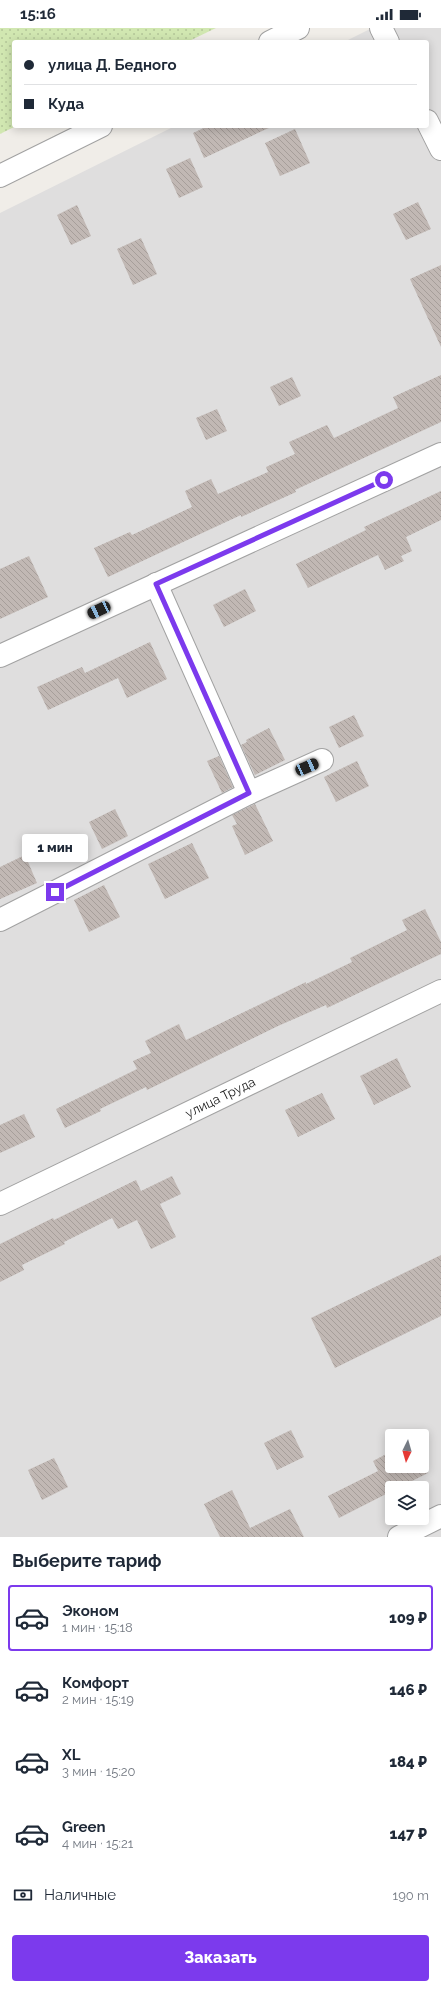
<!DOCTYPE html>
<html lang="ru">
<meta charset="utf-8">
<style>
body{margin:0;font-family:Raleway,sans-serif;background:#f6f6f7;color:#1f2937;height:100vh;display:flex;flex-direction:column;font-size:15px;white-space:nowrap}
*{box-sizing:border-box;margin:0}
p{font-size:13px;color:#747a83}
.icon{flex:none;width:22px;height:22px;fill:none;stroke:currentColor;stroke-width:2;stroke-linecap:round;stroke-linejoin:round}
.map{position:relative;height:1509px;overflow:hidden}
.drawer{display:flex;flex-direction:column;background:#fff;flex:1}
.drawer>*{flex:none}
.guide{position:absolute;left:12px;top:12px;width:417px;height:88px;border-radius:4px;box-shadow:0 2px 10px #0003;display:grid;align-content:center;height:88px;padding:0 12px;background:#fff}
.needle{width:26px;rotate:185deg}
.buttons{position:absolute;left:385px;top:1401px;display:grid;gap:8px}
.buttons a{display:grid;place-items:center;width:44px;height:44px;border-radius:4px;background:#fff;box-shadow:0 2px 10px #0003;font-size:20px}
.end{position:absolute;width:18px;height:18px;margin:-9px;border:5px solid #7c3aed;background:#fff;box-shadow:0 0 0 2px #fff}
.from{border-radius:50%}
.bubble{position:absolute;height:28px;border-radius:4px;background:#fff;box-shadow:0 2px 10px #0003;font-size:13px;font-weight:800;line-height:28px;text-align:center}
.car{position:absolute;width:12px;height:24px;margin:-12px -6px;border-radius:5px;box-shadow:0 0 3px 1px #0007;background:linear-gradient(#222 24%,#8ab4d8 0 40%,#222 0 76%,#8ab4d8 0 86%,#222 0)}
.guide b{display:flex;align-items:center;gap:14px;height:38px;font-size:15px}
.guide b+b{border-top:1px solid #e0e1e3}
.guide i{width:10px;height:10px;background:#1f2937}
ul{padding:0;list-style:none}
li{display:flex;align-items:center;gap:12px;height:66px;margin:0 8px 6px;padding:0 4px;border:2px solid transparent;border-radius:4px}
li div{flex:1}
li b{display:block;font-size:15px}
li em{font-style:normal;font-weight:800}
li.on{border-color:#7c3aed}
li>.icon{width:36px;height:36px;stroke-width:1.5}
h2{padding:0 12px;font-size:18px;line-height:48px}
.pay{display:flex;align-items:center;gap:10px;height:44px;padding:0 12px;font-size:15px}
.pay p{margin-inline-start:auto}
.primary-button{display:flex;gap:8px;margin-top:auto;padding:8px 12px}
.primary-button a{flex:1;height:46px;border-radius:4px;background:#7c3aed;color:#fff;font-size:16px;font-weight:800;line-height:46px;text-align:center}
.status{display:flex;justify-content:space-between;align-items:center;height:28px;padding:0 20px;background:#fff;direction:ltr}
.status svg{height:11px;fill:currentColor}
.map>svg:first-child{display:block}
</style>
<div class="status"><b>15:16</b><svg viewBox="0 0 49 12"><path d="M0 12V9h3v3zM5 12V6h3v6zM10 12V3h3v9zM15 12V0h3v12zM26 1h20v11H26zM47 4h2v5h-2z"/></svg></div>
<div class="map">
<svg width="441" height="1509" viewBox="0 0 441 1509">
<defs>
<pattern id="grass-dots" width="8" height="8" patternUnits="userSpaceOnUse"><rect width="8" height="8" fill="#d1e7b1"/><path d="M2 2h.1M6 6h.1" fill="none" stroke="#b3c698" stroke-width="1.8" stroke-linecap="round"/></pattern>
<pattern id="building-back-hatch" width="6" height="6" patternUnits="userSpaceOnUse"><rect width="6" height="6" fill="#c1b8b4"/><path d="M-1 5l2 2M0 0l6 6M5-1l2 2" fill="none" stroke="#a69e9a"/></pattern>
</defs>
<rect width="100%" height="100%" fill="#f0ede8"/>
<path fill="#dfdede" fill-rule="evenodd" d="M372 0H441V1509H0V185L175 98H427V14H344ZM392 1408H422V1438H392ZM392 1460H422V1490H392Z"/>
<polygon fill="url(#grass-dots)" points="0,0 216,0 187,14 14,14 14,98 16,98 0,106"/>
<g fill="url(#building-back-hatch)">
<polygon points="208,98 273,98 204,130 193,105"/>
<polygon points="295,101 310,135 280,148 265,115"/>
<polygon points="190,130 203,159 179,170 166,141"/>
<polygon points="418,174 431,201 406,212 393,186"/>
<polygon points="77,177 91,208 71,217 57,187"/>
<polygon points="141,210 157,246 133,257 117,221"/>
<polygon points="441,237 441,319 410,251"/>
<polygon points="441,347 441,394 295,462 296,464 241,489 241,487 108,549 94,520 130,504 132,507 192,479 185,463 211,451 218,466 268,444 266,439 295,426 289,414 327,397 334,410 398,380 393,369"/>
<polygon points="292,349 301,368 279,378 270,359"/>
<polygon points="217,381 227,403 206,412 196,390"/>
<polygon points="441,463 441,492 406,509 412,523 401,528 404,533 385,542 378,527 308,560 296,536 366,502 364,499"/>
<polygon points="29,528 48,569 0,591 0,541"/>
<polygon points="245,561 256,583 224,599 213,577"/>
<polygon points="150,614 167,651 127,670 118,650 48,682 37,659 82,639 85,645"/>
<polygon points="354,687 364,708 339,720 329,699"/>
<polygon points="269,700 285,732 255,747 241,717 247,714 246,712"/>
<polygon points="219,728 233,759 222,765 207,733"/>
<polygon points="357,733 369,758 336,774 324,749"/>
<polygon points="255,776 273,813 245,827 232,798 237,796 232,787"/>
<polygon points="115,781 128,808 102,821 89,794"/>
<polygon points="192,815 209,850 165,871 148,836"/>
<polygon points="25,827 37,855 0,871 0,839"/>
<polygon points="104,857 120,889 89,904 74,872"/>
<polygon points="425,881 441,914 441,926 327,980 326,977 278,998 147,1062 146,1059 100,1081 101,1083 65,1100 56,1081 137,1041 133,1033 151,1025 145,1013 179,996 186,1012 306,954 306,956 352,934 350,930 407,902 402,892"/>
<polygon points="397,1030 411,1059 374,1077 360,1048"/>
<polygon points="322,1065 335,1091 298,1109 285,1082"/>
<polygon points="24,1086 35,1109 0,1125 0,1097"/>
<polygon points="172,1148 181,1166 160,1176 176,1209 151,1221 137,1192 118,1201 112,1190 64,1214 65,1216 22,1237 24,1242 0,1254 0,1216 53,1190 54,1192 136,1152 141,1163"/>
<polygon points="441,1227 441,1288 335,1340 311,1290"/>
<polygon points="291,1402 304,1429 277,1442 264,1415"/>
<polygon points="392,1423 392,1438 422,1438 422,1433 428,1445 398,1460 392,1460 392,1463 339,1490 328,1468 378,1443 373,1433"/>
<polygon points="54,1430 68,1459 42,1472 28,1442"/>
<polygon points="232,1462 250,1500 290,1481 304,1509 220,1509 204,1476"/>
</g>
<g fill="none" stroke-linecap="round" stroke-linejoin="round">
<defs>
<g id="minor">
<polyline points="381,0 388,14"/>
<polyline points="270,14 298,0"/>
<polyline points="427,93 441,121"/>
<polyline points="0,148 101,98"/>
<polyline points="156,556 249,765"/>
<polyline points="0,628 441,426"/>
<polyline points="0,892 249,765 322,732"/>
<polyline points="0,1176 441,963"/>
<polyline points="399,1509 441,1488"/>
</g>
</defs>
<use href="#minor" stroke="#a2a2a2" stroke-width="24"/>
<use href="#minor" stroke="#fff" stroke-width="22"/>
</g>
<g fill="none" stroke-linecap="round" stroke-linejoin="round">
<polyline stroke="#7c3aed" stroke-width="5" points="55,864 249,765 156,556 384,452"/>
</g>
<g text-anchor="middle" stroke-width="3" stroke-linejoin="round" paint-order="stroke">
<g font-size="13" fill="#212121" stroke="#fff">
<text transform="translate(220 1069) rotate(-26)" y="5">улица Труда</text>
</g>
</g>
</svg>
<div class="buttons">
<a><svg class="needle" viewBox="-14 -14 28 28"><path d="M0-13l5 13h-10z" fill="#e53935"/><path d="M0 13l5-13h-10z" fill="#747a83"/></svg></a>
<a><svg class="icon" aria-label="layers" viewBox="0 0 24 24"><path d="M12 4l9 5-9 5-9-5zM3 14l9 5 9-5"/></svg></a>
</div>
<i class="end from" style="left:384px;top:452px"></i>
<i class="end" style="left:55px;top:864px"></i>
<div class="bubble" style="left:22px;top:806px;width:66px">1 мин</div>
<i class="car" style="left:99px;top:582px;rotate:245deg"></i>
<i class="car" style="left:307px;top:739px;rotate:66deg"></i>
<div class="guide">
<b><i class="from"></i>улица Д. Бедного</b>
<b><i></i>Куда</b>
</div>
</div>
<section class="drawer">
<h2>Выберите тариф</h2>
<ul>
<li class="on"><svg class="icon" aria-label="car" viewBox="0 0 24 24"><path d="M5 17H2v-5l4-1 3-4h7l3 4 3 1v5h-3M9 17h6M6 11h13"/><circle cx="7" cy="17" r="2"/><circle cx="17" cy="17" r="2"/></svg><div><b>Эконом</b><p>1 мин · 15:18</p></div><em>109 ₽</em></li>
<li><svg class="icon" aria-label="car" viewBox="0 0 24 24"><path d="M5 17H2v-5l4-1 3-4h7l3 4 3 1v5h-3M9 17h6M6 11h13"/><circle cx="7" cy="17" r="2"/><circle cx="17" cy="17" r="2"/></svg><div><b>Комфорт</b><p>2 мин · 15:19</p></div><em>146 ₽</em></li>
<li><svg class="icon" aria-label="car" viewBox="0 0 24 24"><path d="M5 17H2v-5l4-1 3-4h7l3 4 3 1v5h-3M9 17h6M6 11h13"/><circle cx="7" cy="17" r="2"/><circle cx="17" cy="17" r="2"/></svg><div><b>XL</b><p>3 мин · 15:20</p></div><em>184 ₽</em></li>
<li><svg class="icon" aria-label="car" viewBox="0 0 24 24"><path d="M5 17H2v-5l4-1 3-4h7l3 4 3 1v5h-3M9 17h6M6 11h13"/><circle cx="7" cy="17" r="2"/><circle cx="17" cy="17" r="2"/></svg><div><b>Green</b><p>4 мин · 15:21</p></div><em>147 ₽</em></li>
</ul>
<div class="pay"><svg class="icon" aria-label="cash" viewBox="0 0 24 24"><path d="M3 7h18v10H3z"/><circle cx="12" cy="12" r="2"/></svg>Наличные<p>190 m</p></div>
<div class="primary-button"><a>Заказать</a></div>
</section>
